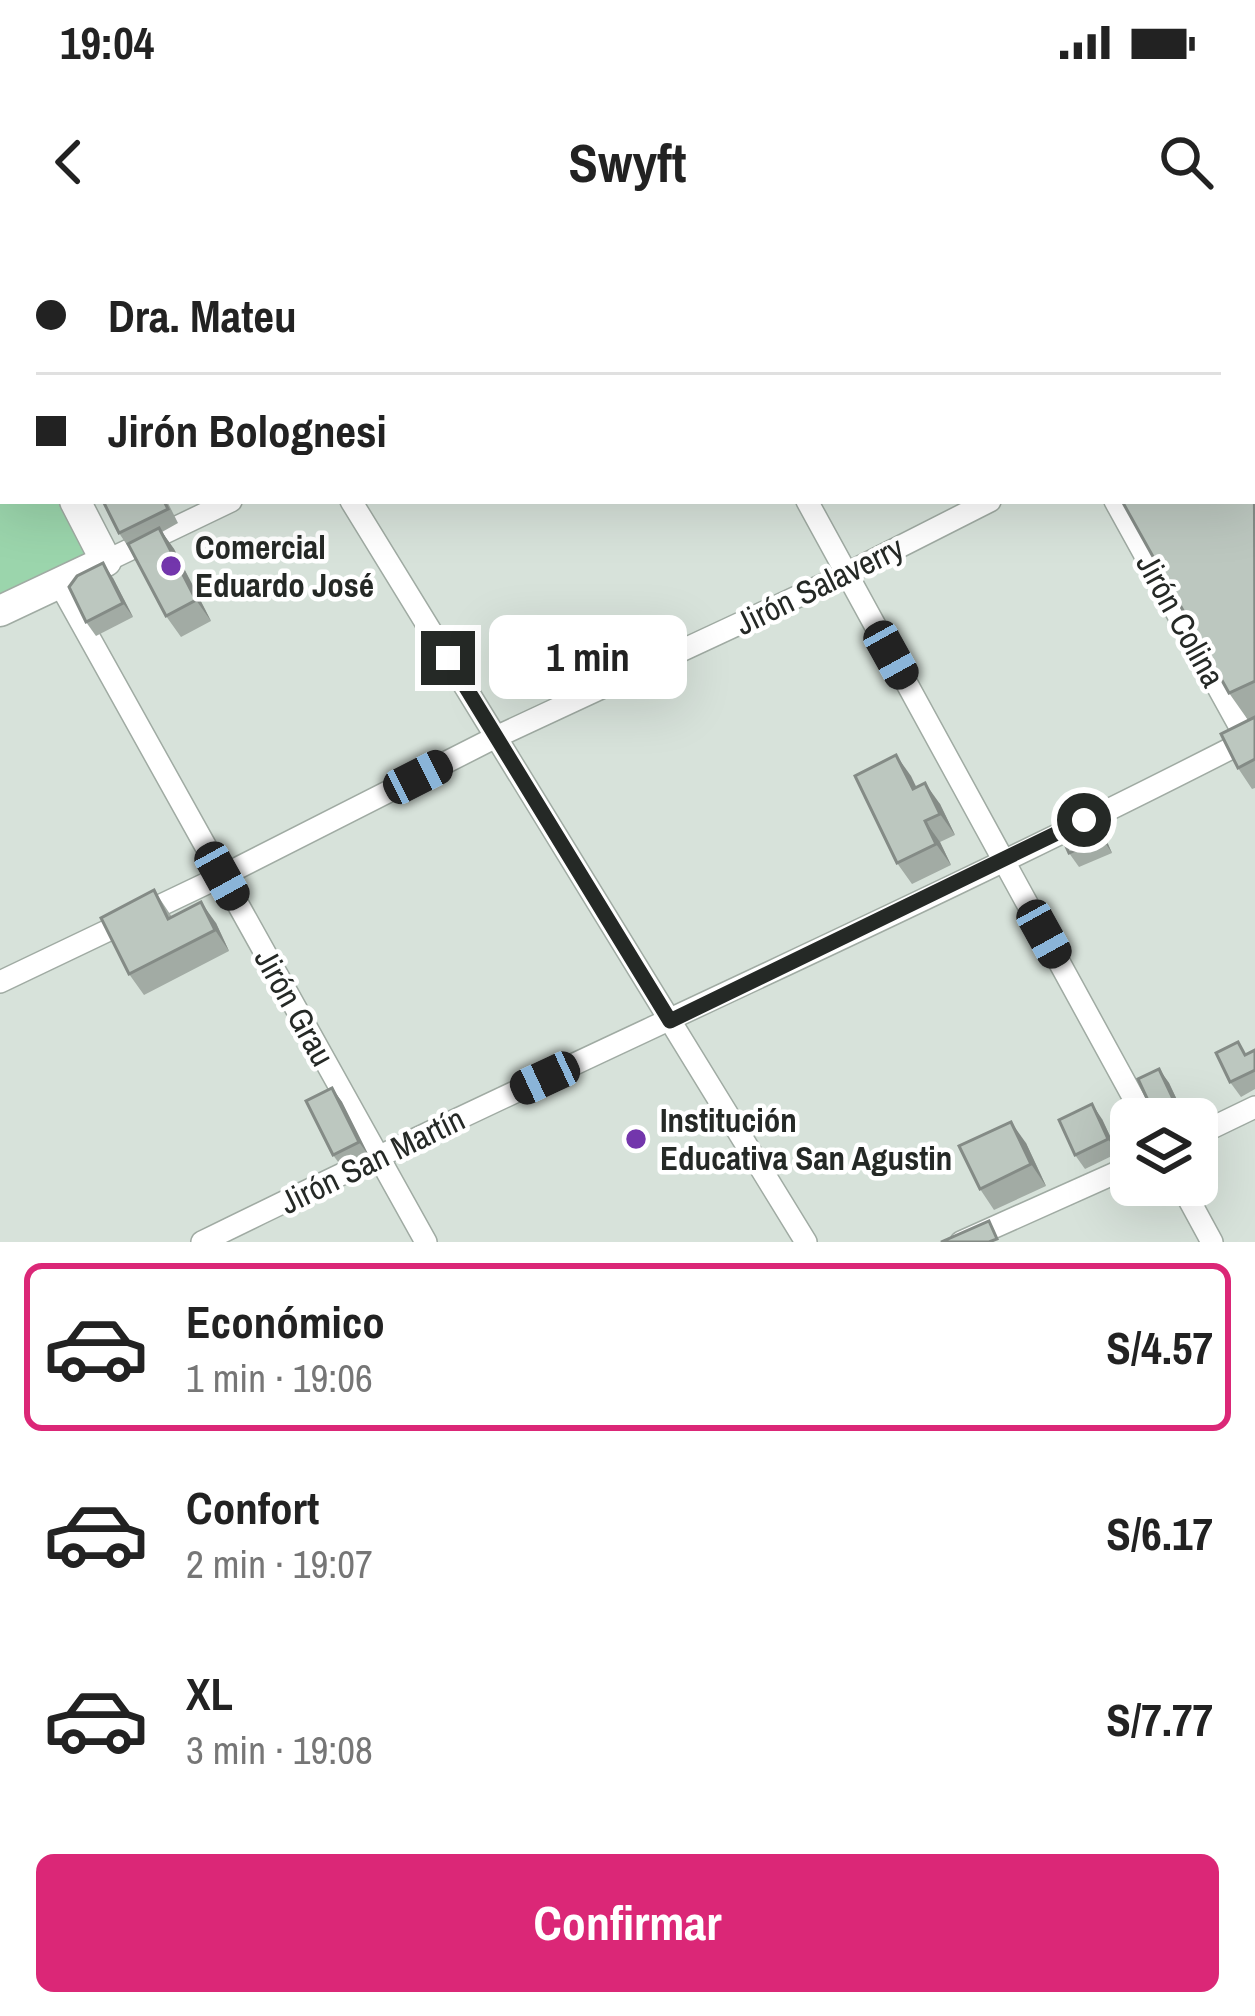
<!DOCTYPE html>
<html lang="es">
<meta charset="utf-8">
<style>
body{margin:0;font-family:"Archivo Narrow",sans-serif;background:#f2f2f2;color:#222;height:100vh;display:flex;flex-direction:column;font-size:45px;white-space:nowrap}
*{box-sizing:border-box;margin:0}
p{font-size:39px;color:#767676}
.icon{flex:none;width:66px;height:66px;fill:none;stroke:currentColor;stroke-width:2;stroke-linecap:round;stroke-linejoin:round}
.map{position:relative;height:1002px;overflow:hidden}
.sheet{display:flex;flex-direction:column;background:#fff;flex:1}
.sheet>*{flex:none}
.top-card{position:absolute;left:0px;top:0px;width:1257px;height:264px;box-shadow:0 12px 48px #0002;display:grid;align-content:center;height:264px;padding:0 36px;background:#fff}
.tools{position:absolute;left:1110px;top:858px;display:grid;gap:24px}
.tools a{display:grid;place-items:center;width:108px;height:108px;border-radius:18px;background:#fff;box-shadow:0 12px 48px #0002;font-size:60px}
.end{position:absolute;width:54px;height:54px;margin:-27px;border:15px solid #252926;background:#fff;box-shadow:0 0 0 6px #fff}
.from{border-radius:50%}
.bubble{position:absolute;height:84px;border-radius:18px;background:#fff;box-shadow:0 12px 48px #0002;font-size:39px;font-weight:700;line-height:84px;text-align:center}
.car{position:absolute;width:36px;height:72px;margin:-36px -18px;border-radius:15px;box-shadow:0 0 9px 3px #0007;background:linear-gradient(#222 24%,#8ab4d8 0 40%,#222 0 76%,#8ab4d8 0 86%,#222 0)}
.top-card b{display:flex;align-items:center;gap:42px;height:114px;font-size:45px}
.top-card b+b{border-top:3px solid #e0e0e0}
.top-card i{width:30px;height:30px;background:#222}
ul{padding:21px 0 0;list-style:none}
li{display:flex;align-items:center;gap:36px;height:168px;margin:0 24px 18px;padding:0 12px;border:6px solid transparent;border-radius:18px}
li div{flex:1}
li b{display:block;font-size:45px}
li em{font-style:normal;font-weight:700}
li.current{border-color:#db2777}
li>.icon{width:108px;height:108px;stroke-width:1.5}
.button{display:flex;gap:24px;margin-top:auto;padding:24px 36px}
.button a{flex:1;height:138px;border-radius:18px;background:#db2777;color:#fff;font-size:48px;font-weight:700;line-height:138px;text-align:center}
.status{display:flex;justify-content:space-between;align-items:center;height:84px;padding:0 60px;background:#fff;direction:ltr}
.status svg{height:33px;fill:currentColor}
header{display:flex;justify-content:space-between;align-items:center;height:156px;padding:0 36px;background:#fff;font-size:54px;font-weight:700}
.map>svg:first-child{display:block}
</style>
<div class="status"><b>19:04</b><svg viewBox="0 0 49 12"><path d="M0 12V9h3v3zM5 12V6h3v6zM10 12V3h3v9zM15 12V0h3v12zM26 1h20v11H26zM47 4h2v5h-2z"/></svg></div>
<header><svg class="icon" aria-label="back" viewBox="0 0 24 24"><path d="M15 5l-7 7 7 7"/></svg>Swyft<svg class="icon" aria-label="search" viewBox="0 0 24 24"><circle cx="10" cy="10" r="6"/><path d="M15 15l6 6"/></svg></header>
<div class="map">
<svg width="1255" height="1002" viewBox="0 0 1255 1002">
<rect width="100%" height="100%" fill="#d7e2da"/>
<polygon fill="#9bd5ac" points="0,148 3,154 3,261 61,261 92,317 0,359"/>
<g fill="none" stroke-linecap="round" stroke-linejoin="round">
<defs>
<g id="minor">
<polyline points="190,0 192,3"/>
<polyline points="663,0 665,3"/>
<polyline points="971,0 973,3"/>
<polyline points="159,3 164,0"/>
<polyline points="778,3 784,0"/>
<polyline points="0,92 3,90"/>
<polyline points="351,261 806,1002"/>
<polyline points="807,261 1145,879"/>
<polyline points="1115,261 1247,500"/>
<polyline points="106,321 231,261"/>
<polyline points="59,343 426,1002"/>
<polyline points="0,742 222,636 496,497 846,334 990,261"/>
<polyline points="1197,895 1255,867"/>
<polyline points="1181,945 1212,1002"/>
<path d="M202 1002C551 830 909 674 1255 496"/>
<polyline points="961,1002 1131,926"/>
</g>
<g id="secondary">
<polyline points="0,120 3,126"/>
<polyline points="0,371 106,321 75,261"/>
</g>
</defs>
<use href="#minor" stroke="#a0aba3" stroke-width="24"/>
<use href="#secondary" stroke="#a0aba3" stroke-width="33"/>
<use href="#minor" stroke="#fff" stroke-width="21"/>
<use href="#secondary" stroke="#fff" stroke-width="30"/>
</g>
<g fill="#a2aba4">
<polygon points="1255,112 1255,548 1252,549 1238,528 1248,480 1229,453"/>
<polygon points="103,261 167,261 178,283 162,292 174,309 211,381 181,397 166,376 129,308 119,293"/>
<polygon points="113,338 133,377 96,396 86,382"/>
<polygon points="896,515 916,548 940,564 955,595 940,602 951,625 912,644 897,623"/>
<polygon points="1089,569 1099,584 1112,613 1079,627 1069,613"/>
<polygon points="154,650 172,677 216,683 229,711 144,755 129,734"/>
<polygon points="1255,810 1255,849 1241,857 1230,842 1247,814"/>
<polygon points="1159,829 1169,843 1186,879 1160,879 1151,867"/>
<polygon points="332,848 342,862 369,916 344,930 333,915"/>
<polygon points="1102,879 1118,913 1085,929 1075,915"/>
<polygon points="1026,903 1046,946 994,970 980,949"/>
</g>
<g fill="#848b86">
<polygon points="159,288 174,309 211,381 196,360"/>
<polygon points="103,323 113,338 133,377 123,363"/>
<polygon points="896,515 911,536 928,571 913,549"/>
<polygon points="925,543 940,564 955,595 940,574"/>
<polygon points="1089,569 1099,584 1112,613 1102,598"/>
<polygon points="925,581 940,602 951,625 936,604"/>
<polygon points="201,662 216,683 229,711 215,690"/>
<polygon points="1159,829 1169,843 1186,879 1176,865"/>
<polygon points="332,848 342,862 369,916 359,902"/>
<polygon points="1092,864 1102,879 1118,913 1108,899"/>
<polygon points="1011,882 1026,903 1046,946 1031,924"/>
</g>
<g fill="#bcc7bf" stroke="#848b86" stroke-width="3">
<polygon points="1214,0 1255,0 1255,5 1254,3 1216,3"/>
<polygon points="1254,121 1255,441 1229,453 1122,261 1254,261"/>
<polygon points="103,261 164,261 168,269 119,293"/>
<polygon points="159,288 196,360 166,376 128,304"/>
<polygon points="103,323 123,363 86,382 69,347 77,336"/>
<polygon points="1255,477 1255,519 1238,528 1221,494"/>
<polygon points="896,515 913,549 925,543 940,574 925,581 936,604 897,623 855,536"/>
<polygon points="1089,569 1102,598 1069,613 1056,584"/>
<polygon points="154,650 168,679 201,662 215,690 129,734 101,678"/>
<polygon points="1238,802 1245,815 1255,810 1255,830 1230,842 1216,813"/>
<polygon points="1159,829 1176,865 1162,872 1151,867 1138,839"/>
<polygon points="332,848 359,902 333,915 306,861"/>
<polygon points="1092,864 1108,899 1075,915 1059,880"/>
<polygon points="1011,882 1031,924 980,949 959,906"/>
<polygon points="989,981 997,999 989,1002 941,1002"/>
</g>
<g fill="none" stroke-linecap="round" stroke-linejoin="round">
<polyline stroke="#252926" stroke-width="15" points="448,418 670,781 1084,580"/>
</g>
<g fill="#7336ac" stroke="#fff" stroke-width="4.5">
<circle cx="171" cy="326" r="12"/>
<circle cx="636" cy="899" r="12"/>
</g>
<g text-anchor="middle" stroke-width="9" stroke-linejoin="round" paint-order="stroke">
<g font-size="33" font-weight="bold" fill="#252926" stroke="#fff" text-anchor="start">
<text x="195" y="319">Comercial<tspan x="195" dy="38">Eduardo José</tspan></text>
<text x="660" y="892">Institución<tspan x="660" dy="38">Educativa San Agustin</tspan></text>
</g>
<g font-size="33" fill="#252926" stroke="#fff">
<text transform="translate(819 345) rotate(-26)" y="12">Jirón Salaverry</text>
<text transform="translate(1181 380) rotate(61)" y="12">Jirón Colina</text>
<text transform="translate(295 767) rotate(61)" y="12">Jirón Grau</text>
<text transform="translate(372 920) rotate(-26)" y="12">Jirón San Martín</text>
</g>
</g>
</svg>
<div class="tools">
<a><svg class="icon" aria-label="layers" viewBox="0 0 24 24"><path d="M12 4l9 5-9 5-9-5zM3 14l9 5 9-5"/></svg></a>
</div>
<i class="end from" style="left:1084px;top:580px"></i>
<i class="end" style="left:448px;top:418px"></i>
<div class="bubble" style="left:489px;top:375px;width:198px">1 min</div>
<i class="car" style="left:891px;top:415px;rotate:151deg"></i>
<i class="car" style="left:418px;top:537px;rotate:63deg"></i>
<i class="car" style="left:222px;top:636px;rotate:151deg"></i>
<i class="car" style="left:1044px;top:694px;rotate:151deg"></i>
<i class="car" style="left:545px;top:838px;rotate:245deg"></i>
<div class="top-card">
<b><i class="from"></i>Dra. Mateu</b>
<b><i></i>Jirón Bolognesi</b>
</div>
</div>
<section class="sheet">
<ul>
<li class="current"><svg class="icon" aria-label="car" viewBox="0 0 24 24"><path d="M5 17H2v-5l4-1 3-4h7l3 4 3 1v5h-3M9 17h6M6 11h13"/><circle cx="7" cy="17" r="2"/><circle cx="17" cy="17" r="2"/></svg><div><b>Económico</b><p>1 min · 19:06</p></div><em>S/4.57</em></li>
<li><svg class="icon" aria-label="car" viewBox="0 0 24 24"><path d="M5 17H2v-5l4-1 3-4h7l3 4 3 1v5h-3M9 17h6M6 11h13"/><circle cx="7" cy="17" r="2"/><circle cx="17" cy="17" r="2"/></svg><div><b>Confort</b><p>2 min · 19:07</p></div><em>S/6.17</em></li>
<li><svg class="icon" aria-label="car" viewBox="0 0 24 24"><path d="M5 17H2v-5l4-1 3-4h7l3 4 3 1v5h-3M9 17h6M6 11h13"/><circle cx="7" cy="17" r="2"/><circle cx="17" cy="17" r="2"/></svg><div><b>XL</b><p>3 min · 19:08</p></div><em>S/7.77</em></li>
</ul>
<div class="button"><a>Confirmar</a></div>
</section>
